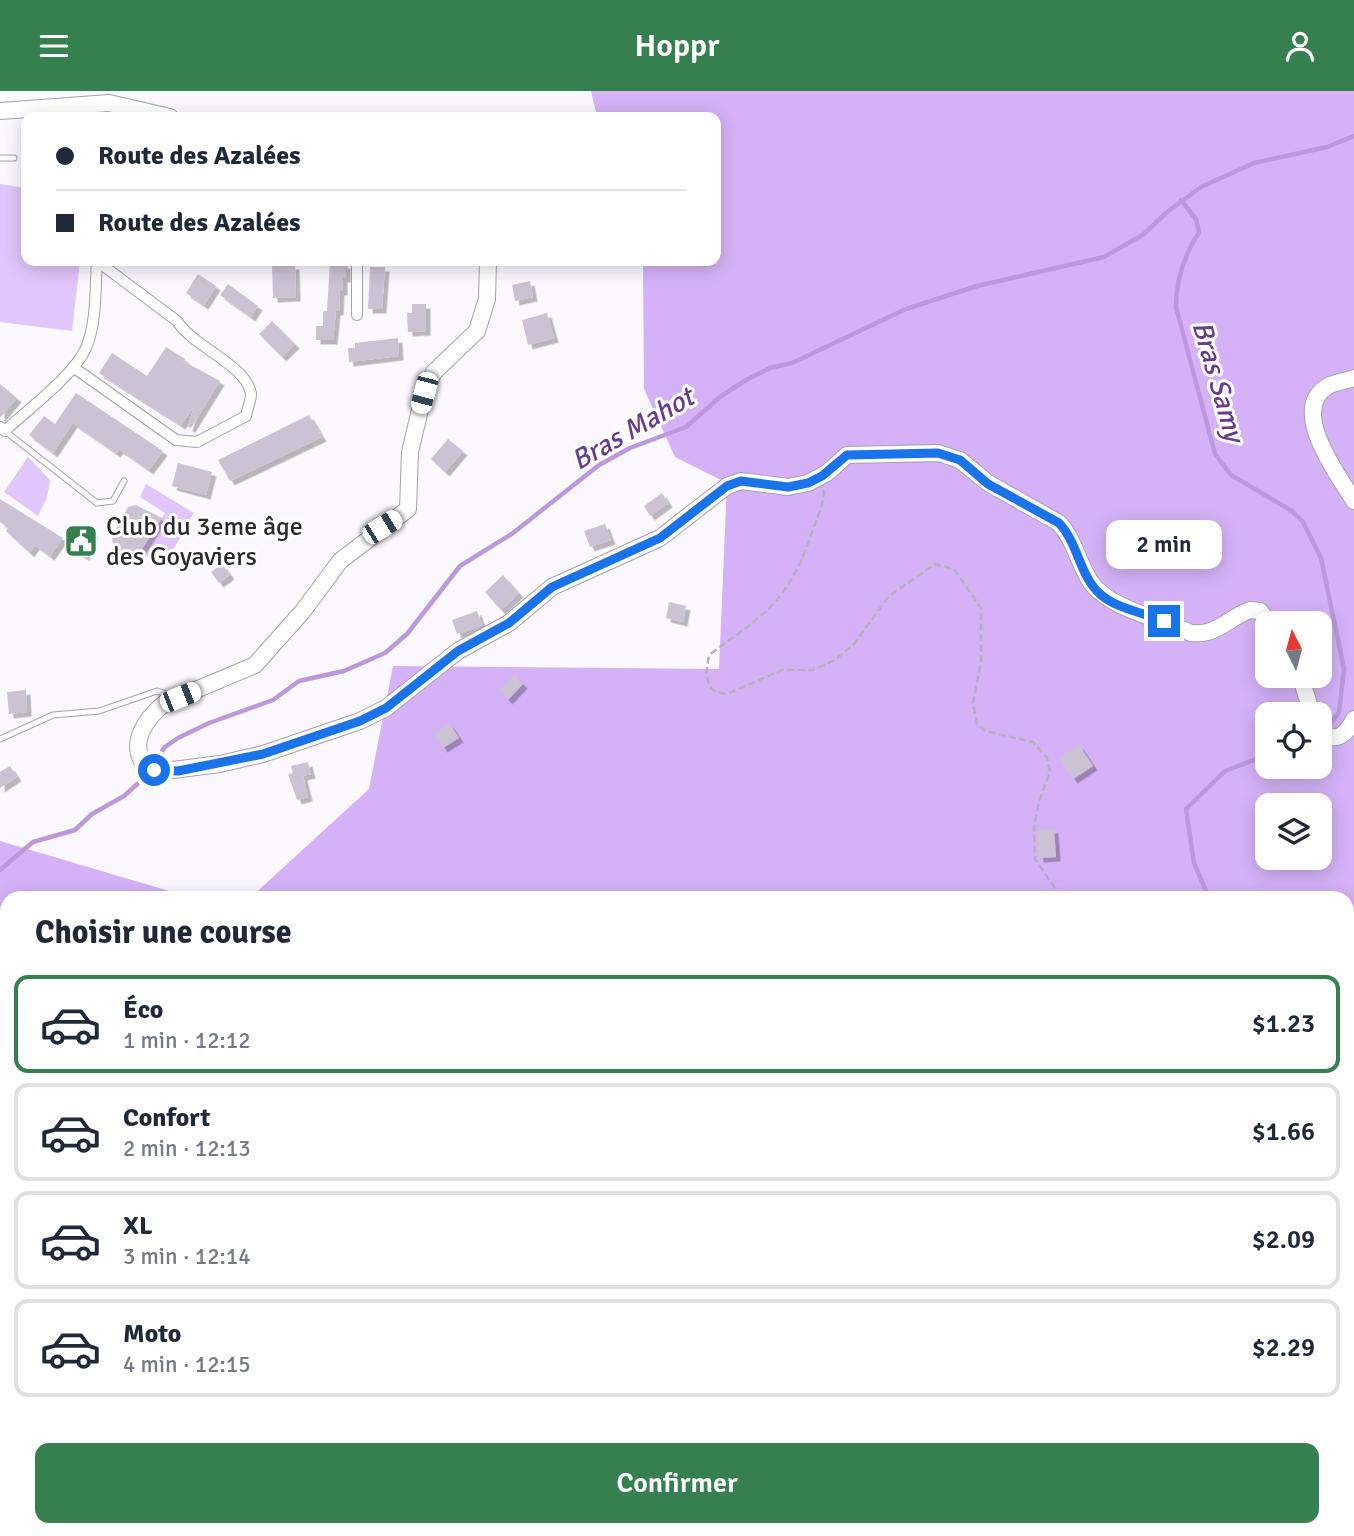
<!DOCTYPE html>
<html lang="fr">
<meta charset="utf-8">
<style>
body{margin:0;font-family:Signika,sans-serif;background:#f2f2f3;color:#1f2937;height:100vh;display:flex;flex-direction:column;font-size:26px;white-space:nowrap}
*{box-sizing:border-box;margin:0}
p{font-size:23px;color:#747a83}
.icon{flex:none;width:38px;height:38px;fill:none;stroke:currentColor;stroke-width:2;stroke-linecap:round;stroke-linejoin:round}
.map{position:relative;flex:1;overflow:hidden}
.details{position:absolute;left:0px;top:800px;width:1354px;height:646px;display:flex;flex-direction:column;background:#fff;border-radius:21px 21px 0 0;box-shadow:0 4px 18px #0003}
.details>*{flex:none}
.guide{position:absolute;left:21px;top:21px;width:700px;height:154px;border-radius:14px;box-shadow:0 4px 18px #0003;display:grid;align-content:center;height:154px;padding:0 35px;background:#fff}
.needle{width:46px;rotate:354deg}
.fabs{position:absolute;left:1255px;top:520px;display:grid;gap:14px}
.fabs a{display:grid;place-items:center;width:77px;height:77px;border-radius:14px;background:#fff;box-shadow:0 4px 18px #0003;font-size:35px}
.end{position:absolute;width:32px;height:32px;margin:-16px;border:9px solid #1a73e8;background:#fff;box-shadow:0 0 0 4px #fff}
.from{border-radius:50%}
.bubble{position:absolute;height:49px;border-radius:14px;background:#fff;box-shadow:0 4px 18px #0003;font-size:23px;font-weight:600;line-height:49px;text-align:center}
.car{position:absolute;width:21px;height:42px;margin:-21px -10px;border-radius:9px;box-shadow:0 0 5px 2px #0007;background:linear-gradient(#fff 24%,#345 0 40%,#fff 0 76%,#345 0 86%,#fff 0)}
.guide b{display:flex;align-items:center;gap:24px;height:66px;font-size:26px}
.guide b+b{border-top:2px solid #e0e1e3}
.guide i{width:18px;height:18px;background:#1f2937}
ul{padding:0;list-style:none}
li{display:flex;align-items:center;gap:21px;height:98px;margin:0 14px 10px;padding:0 21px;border:4px solid #e0e1e3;border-radius:14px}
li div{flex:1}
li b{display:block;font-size:26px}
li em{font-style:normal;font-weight:600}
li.active{border-color:#35804e}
li>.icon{width:63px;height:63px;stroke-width:1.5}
h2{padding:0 35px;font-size:32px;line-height:84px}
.action{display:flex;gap:14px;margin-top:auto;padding:14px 35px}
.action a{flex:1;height:80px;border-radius:14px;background:#35804e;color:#fff;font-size:28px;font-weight:600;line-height:80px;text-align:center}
header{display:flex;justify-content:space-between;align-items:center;height:91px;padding:0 35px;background:#35804e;color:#fff;font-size:32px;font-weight:600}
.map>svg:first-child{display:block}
</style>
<header><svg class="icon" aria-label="menu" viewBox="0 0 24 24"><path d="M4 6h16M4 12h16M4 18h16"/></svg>Hoppr<svg class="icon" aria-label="person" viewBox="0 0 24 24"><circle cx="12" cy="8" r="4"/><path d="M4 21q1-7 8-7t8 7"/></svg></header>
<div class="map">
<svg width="1354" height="1445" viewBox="0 0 1354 1445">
<defs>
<filter id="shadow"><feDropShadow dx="4.5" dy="4.5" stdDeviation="0" flood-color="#0004"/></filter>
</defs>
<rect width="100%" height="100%" fill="#fbf8ff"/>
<g fill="#e1c6fb">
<polygon points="0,93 26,97 26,170 80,170 72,240 0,231"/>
<polygon points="28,366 50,389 47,407 38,425 4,401"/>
<polygon points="146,393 194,422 164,475 140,461 165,422 140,406"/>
</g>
<g fill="#d5b2f8" fill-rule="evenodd">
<path d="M591 0H1354V1445H199L198 1439 1348 1438V807H250L369 698 393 575 719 578 727 392 675 366 644 298 643 170H716V26H597ZM1267 532H1320V584H1267ZM1267 623H1320V676H1267ZM1267 714H1320V766H1267Z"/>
<polygon points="0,750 193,807 7,807 7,1111 0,1111"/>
</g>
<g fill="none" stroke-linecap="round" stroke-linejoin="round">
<g stroke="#bc98dd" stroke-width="4.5">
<path d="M1181 109 1196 128 1199 141C1185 163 1176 189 1176 216L1215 363 1231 384 1292 420 1303 431 1321 467 1344 578 1339 621 1325 640"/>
<polyline points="0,779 33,751 75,739 92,723 124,705 145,686 165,656 178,647 209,632 273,609 299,590 344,580 385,562 407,543 460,475 513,442 599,374 630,357 686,336 720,306 746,289 770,277 792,272 906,218 977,195 1104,166 1144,143 1166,122 1201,96 1254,72 1327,56 1354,45"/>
<polyline points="1209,807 1194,772 1186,718 1225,680 1267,664"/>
<polyline points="1330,1438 1331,1445"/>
</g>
</g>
<g fill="#cbc3d3" filter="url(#shadow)">
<polygon points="330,170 343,170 343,173 346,173 346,187 343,187 343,200 340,200 339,220 332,220 336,220 333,249 316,249 316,235 323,235 323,220 327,220"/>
<polygon points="295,174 296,206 273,207 272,175"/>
<polygon points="370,176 385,176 382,218 368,218"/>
<polygon points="198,183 216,195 204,214 186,202"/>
<polygon points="530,190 533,206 515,210 512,194"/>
<polygon points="228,193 258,215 251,226 220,204"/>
<polygon points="412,213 426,213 426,240 408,241 407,222 412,222"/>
<polygon points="547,222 554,247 528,254 522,229"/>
<polygon points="272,230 295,253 282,266 259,243"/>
<polygon points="398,247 399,265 349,271 348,257 355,257 355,252"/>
<polygon points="166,256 185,268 183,270 220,290 191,337 188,336 194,315 181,334 99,282 112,262 147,285"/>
<polygon points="0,293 17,307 0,327"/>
<polygon points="76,302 163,360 149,379 119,358 116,362 73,332 53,362 29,344 44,325 55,333"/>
<polygon points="309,324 322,346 230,390 218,369"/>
<polygon points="448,348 463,360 445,381 431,368"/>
<polygon points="178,372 212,381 206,404 172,395"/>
<polygon points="662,402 668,412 650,425 644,415"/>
<polygon points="0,408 63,447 50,465 35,454 30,462 6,440 8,437 0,431"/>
<polygon points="136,414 162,427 136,467 113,455 112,446 128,416"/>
<polygon points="605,433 611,449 590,456 584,440"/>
<polygon points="75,435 94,442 85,465 66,457"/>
<polygon points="222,473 230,484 219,492 211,481"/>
<polygon points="503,484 519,502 501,519 485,501"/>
<polygon points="669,511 686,515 683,531 666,527"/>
<polygon points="477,520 482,534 457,543 452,529"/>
<polygon points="514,584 523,593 508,609 499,599"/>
<polygon points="26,599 27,621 9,623 7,601"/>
<polygon points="449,632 459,647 443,657 434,643"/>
<polygon points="1079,654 1093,675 1073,688 1059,667"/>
<polygon points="308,671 311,683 303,685 308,706 297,709 288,683 293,682 291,675"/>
<polygon points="10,675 17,686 0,697 0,681"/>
<polygon points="1054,738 1056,766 1039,767 1037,739"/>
</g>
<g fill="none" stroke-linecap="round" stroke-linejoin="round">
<defs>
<g id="service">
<polyline points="0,67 14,67"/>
<polyline points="5,340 97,412 113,410 124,390"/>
<polyline points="0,648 53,624 99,620 157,600 170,604"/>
</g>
<g id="minor">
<polyline points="357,224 357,170"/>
<path d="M73 276 176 349 197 351 246 325C247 319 251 309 251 303 247 274 193 256 177 230L97 170"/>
<path d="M0 336 5 340 9 336C31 316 74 284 86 257 97 231 95 197 97 170"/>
<polyline points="0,1247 7,1243"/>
</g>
<g id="secondary">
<polyline points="0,20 109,12 170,26"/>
<path d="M488 170 487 208 477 240 434 281 424 302 410 361 408 418 340 470 303 520 255 574 165 612C146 627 128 652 145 675L165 680 220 673 263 663 360 630 386 617 458 560 509 532 552 496 660 447 727 395 741 390 788 396 808 392 827 382 847 364 938 362 960 369 988 392 1059 432C1074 448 1078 471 1090 490 1107 517 1161 528 1191 542 1217 545 1228 527 1250 519L1260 520 1268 532"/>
<path d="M1354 287C1346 290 1335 291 1328 295 1288 318 1338 384 1354 410"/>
<polyline points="1300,584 1312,623"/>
<path d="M1320 640C1336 653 1346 644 1354 628"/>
</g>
</defs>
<use href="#service" stroke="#a79faf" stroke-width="7"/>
<use href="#minor" stroke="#a79faf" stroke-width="12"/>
<use href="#secondary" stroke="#a79faf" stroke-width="18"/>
<path stroke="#b5b2b9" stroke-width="2.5" stroke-dasharray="7 3.5" stroke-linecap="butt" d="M824 399C824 413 817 427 812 441 789 510 765 523 709 564L706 584 710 596 716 601 727 603 782 579H813L835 569 854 553 889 505 935 473 954 478 981 517V571L973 612 977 633 985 640 1033 651 1047 667 1050 681 1039 710 1034 737 1035 768 1055 797 1056 807"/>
<use href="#service" stroke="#fff" stroke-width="5"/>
<use href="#minor" stroke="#fff" stroke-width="10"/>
<use href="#secondary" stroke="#fff" stroke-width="16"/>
</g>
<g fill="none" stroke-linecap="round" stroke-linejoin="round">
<path stroke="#1a73e8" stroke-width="9" d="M154 679 178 680 263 663 360 630 386 617 458 560 509 532 552 496 660 447 727 395 741 390 788 396 808 392 822 385 847 364 938 362 960 369 988 393 1059 432C1078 452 1079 483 1099 502 1114 517 1144 522 1164 530"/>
</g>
<defs>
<symbol id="civic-square" viewBox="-11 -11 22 22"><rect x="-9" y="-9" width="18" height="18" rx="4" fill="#35804e" stroke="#fff"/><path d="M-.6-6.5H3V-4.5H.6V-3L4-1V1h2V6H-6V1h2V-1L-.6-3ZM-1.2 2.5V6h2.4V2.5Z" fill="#fff"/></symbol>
</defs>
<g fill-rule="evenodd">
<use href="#civic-square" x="62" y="431" width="38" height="38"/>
</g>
<g text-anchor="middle" stroke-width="6" stroke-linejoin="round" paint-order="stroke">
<g font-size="26" fill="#2b282e" stroke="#fff" text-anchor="start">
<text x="106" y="444">Club du 3eme âge<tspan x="106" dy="30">des Goyaviers</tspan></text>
</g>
<g font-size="28" font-style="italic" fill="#683b8c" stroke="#fff">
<text transform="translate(1219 290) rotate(74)" y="10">Bras Samy</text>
<text transform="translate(632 337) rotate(-30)" y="10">Bras Mahot</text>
</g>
</g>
</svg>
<div class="fabs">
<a><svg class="needle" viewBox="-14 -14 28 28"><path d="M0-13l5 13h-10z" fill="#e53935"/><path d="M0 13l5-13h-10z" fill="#747a83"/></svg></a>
<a><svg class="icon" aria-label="locate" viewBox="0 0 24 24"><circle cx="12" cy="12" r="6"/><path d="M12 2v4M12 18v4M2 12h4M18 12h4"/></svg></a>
<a><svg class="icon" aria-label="layers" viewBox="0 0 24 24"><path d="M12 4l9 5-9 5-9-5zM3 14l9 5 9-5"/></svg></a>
</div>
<i class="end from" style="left:154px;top:679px"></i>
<i class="end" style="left:1164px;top:530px"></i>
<div class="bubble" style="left:1106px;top:429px;width:116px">2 min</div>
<i class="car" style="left:424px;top:302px;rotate:195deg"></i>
<i class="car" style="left:382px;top:436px;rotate:58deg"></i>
<i class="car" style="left:180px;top:606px;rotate:68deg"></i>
<div class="guide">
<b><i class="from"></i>Route des Azalées</b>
<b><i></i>Route des Azalées</b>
</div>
<section class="details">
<h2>Choisir une course</h2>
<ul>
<li class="active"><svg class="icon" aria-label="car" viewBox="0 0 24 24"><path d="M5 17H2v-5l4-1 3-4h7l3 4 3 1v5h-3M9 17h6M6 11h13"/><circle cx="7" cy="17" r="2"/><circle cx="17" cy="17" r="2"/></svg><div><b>Éco</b><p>1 min · 12:12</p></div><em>$1.23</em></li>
<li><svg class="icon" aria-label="car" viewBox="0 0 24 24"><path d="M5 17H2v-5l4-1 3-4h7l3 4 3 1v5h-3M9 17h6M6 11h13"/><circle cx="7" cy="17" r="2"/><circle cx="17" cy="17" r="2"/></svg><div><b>Confort</b><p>2 min · 12:13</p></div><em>$1.66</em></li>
<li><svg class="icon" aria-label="car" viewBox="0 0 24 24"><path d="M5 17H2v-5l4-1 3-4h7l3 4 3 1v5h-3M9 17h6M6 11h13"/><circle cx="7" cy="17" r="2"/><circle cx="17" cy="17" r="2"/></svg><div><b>XL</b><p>3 min · 12:14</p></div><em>$2.09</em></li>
<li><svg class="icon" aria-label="car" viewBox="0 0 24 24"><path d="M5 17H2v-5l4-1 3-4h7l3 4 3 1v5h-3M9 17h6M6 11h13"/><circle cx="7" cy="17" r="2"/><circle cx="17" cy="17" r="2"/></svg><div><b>Moto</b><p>4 min · 12:15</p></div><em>$2.29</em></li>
</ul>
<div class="action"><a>Confirmer</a></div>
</section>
</div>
